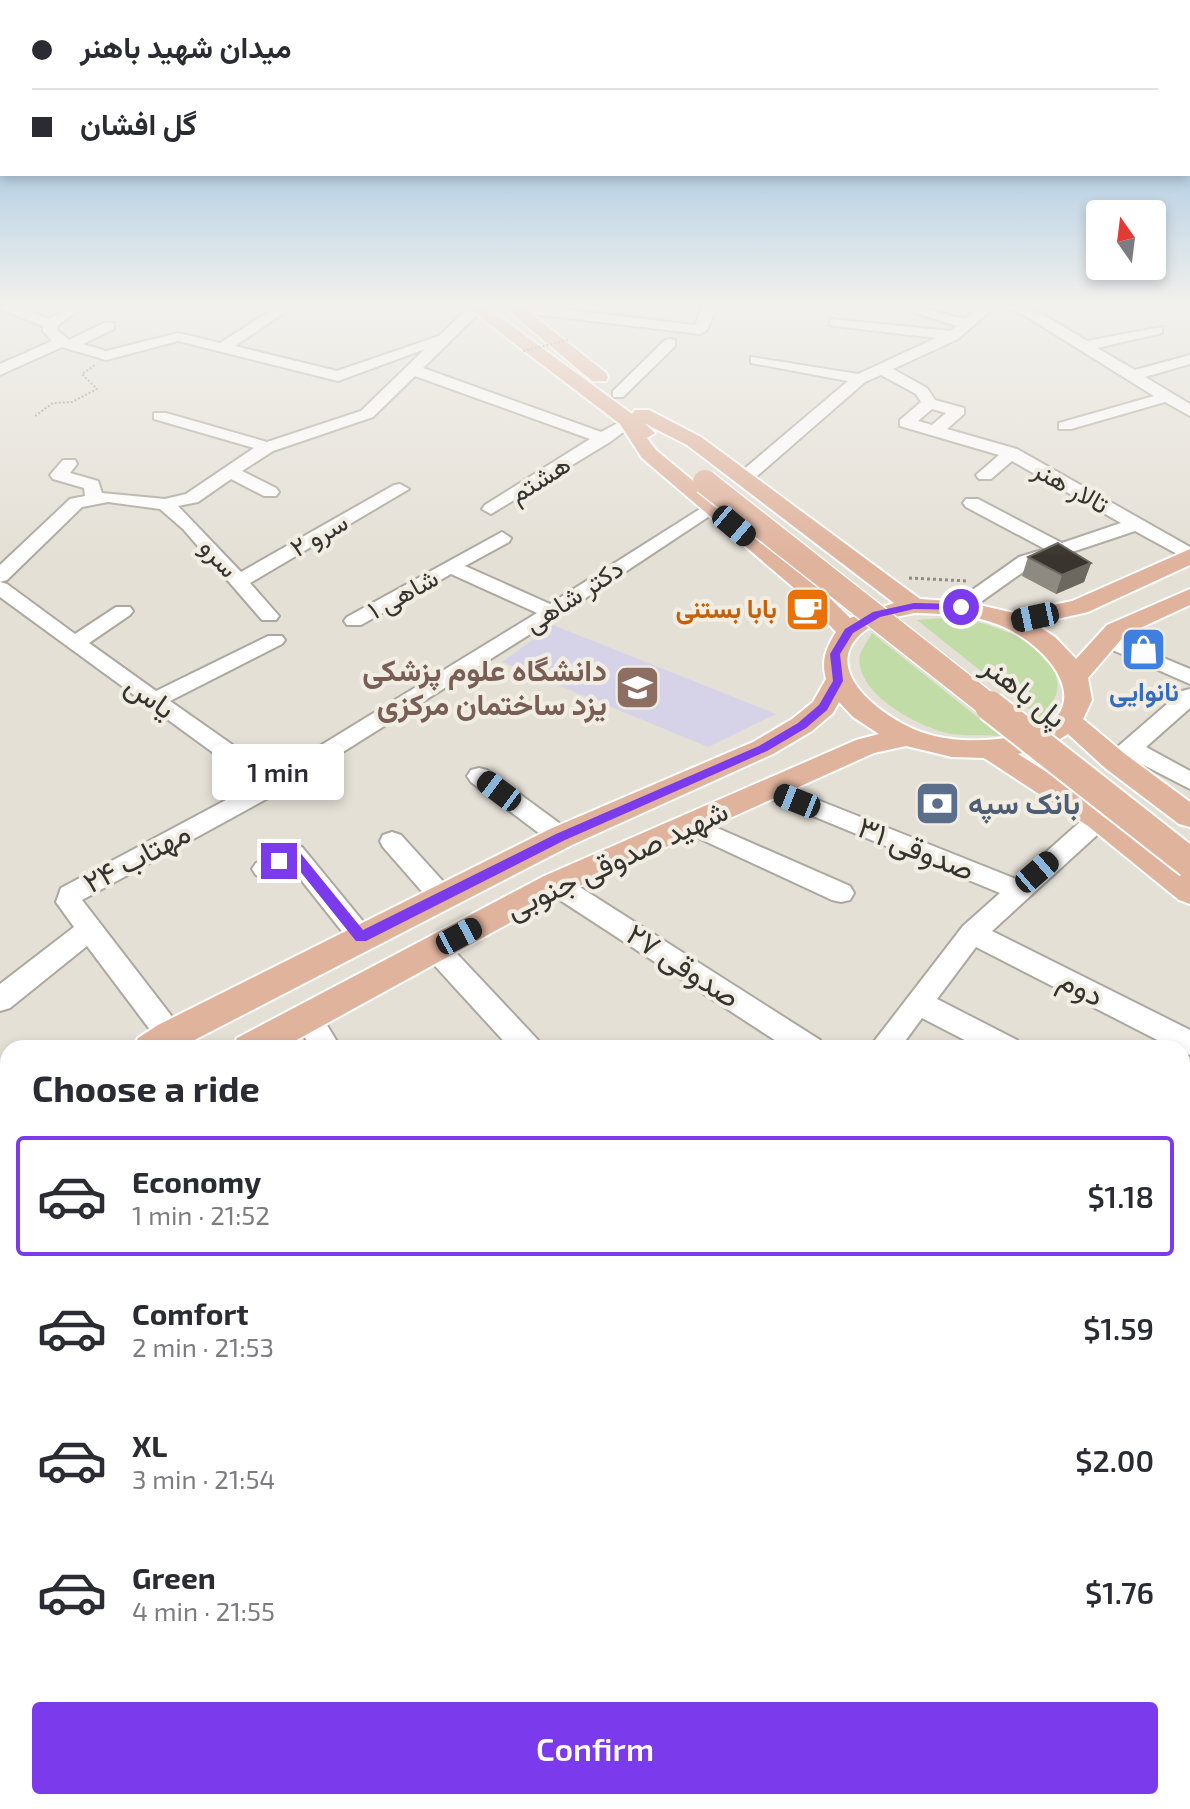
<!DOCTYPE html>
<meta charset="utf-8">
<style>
body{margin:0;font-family:"Exo 2",Vazirmatn,sans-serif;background:#f7f7f7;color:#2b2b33;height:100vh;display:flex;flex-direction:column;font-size:30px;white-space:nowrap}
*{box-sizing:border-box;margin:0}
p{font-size:26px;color:#7c7c81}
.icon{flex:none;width:44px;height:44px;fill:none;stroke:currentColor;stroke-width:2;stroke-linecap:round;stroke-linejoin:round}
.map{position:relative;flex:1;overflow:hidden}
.details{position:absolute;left:0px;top:1040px;width:1190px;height:770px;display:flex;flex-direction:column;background:#fff;border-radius:24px 24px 0 0;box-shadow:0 4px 12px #0003}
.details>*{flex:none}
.hud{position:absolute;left:0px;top:0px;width:1190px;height:176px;box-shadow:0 4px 12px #0003;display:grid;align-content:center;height:176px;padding:0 32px;background:#fff}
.needle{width:52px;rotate:346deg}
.tools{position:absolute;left:1086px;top:200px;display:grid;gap:16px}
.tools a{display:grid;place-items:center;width:80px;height:80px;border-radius:8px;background:#fff;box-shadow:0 4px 12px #0003;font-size:40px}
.end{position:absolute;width:36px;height:36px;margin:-18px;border:10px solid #7c3aed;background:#fff;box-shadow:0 0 0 4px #fff}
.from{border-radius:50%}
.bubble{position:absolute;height:56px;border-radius:8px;background:#fff;box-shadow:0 4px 12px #0003;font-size:26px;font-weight:600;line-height:56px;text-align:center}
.car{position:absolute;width:24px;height:48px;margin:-24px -12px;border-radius:10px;box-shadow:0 0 6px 2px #0007;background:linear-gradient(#222 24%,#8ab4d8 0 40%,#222 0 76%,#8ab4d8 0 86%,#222 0)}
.hud b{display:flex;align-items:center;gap:28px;height:76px;font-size:30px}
.hud b+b{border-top:2px solid #e1e1e2}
.hud i{width:20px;height:20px;background:#2b2b33}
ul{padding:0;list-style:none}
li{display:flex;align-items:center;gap:24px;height:120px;margin:0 16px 12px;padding:0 16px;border:4px solid transparent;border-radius:8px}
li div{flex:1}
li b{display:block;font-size:30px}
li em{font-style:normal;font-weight:600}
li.selected{border-color:#7c3aed}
li>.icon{width:72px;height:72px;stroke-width:1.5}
h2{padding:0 32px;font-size:36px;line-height:96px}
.button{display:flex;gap:16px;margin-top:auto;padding:16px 32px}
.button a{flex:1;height:92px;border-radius:8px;background:#7c3aed;color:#fff;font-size:32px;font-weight:600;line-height:92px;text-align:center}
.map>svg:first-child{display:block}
</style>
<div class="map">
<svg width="1190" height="1809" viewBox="0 0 1190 1809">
<rect width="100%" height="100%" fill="#e4e0d6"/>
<polygon fill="#d6d3e9" points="553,625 776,714 708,747 502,662"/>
<g fill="#c2dca7">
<path d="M958 617C992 625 1063 644 1057 691 1056 700 1046 711 1041 719L917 620Z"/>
<path d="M872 633 1001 736C985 735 968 736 952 734 921 729 853 693 860 655 862 648 869 639 872 633Z"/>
</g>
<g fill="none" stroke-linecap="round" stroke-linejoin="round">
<defs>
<g id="minor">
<polygon points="0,304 12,304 49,319 71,304 87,304 57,326 57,330 69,340 104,323 114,323 114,329 83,344 106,351 178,333 220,343 281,304 297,304 235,346 337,371 439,336 471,305 476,304 483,308 481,311 423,368 601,432 629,417 637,422 610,442 491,514 482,509 485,505 590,439 415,376 373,417 273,451 242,471 276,488 279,492 276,496 264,496 231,479 198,502 178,506 241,572 394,485 400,484 409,489 250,583 279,616 276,620 262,620 183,529 160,509 108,502 82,507 7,580 0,582 0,565 70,499 85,496 84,488 53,479 50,475 63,460 75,460 77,464 70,473 98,481 102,493 165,499 186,494 254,448 154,419 154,413 166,413 267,442 361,411 425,349 338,381 178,341 106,360 62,347 0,375 0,364 52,341 43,331 43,326 0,309"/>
<polygon points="704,304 718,304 707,330 700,334 534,314 522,318 515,314 533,306 695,325"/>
<path d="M983 304H998L958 339 893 369 927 388 935 400 964 408V414L947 429 1017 449 1190 547V561L1135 531 1033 565 968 611H954L951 607 954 603 1019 557 1045 549 966 507 963 503 966 499H978L1062 543 1121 523 1012 461 991 479H979L976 475 999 455 900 426V420L921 402 916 394 881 375 865 382 749 483H737L734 479 737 475 848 381 751 363V357L858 374 936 338 835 326 830 325V319L950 331 957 326 910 311 917 307 965 319ZM932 409 946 413 932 425 918 421Z"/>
<path d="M998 304C1033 304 1058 324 1087 341L1162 327V333L1097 348 1135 370 1190 355V364L1145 377 1190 404V416L1165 402 1071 429H1059V423L1154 396 1024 315Z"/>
<polygon points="1179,304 1190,304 1190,309 1181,307"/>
<polygon points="670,339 675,340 675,346 623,397 613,397 613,391 665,340"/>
<polygon points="711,502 717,503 720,507 717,511 551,621 281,791 82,900 180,1027 184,1035 180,1043 170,1047 160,1043 87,946 10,1008 0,1011 0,984 74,927 56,902 61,888 256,784 0,597 0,582 7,584 75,634 116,607 130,607 133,611 130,615 89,643 156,691 268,636 282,636 285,640 282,644 170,701 274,774 537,613 451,574 361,625 347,625 344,621 347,617 502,532 511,538 509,542 465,566 550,604"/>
<polygon points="1106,634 1190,669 1190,684 1099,644 1096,640"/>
<polygon points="1190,689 1190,708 1146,747 1190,771 1190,789 1132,759 1123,766 1107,766 1103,761 1107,756 1182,691"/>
<polygon points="479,768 487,770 570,831 573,837 570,843 561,846 552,843 471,782 467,776 471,770"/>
<polygon points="770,781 1016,879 1090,813 1099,811 1108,813 1111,819 1108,825 992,931 1190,1030 1190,1055 1182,1052 1182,1048 1173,1048 976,947 937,999 1017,1040 1021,1048 980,1048 922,1018 900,1048 869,1048 963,926 1000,893 762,795 758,789 762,783"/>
<polygon points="690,816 850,886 854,893 850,900 841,902 832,900 681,830 678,824 681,818"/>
<polygon points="392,832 401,835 450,889 454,896 450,903 441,906 432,903 383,847 380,841 383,835"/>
<polygon points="293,844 302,847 370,930 374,937 370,944 361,947 352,944 290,866 265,878 256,875 252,869 256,863"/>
<polygon points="555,875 564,877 820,1040 824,1048 787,1048 546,891 542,884 546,877"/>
<polygon points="435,938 445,941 538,1040 542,1048 510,1048 425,955 422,948 425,941"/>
<polygon points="307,1006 317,1009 341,1048 311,1048 293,1017 297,1009"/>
<polygon points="1190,1330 1190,1372 1182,1376 1182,1334"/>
<polygon points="8,1735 8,1781 0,1785 0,1739"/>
<polygon points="1182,1784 1190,1787 1190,1809 1108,1809 1111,1802 1182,1802"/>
<polygon points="121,1802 168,1802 165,1809 118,1809"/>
<polygon points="319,1802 366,1802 363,1809 316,1809"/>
<polygon points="622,1802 667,1802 664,1809 619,1809"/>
<polygon points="699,1802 743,1802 740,1809 696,1809"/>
</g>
<g id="major">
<path d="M463 304H482L632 414 635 410H649L701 437 920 599 966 602 1014 613 1072 601 1190 549V565L1088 612 1035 624 1055 637 1076 659 1107 625 1190 589V605L1125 635 1088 678 1092 700 1083 719 1125 754 1190 802V827L1179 824 1105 768 1068 734 1047 747 1018 754 1110 812 1190 875V904L1179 900 1088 826 984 758 952 757 906 746 874 753 566 892 282 1048H232L237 1038 544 876 856 740 879 734 853 717 839 702 833 713 812 731 773 754 572 845 179 1048H133L138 1038 158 1025 550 829 753 742 792 719 813 702 826 679C821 660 826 648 836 632L794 588 642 458 620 424ZM644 423 687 445 894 603 850 618 810 578 656 450 647 438 655 433ZM914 613C944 614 976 614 1004 627 1062 654 1101 722 1011 737 982 742 949 742 921 732 887 720 816 671 863 632 877 620 897 617 914 613Z"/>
<polygon points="501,304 519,304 606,373 608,377 606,381 592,381"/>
<polygon points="8,1130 8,1167 0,1170 0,1133"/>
<polygon points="8,1187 8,1226 0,1229 0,1190"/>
</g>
</defs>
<use href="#minor" stroke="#aca89f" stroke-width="4"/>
<use href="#major" stroke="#fff" stroke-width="4"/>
<polyline stroke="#8d8b84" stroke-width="2" stroke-dasharray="2 2" stroke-linecap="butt" points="35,416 53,403 72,402 97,389 82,374 95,365"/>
<polyline stroke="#8d8b84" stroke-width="3" stroke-dasharray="3 3" stroke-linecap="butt" points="909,578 968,581"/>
<use href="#minor" fill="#fff" fill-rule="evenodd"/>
<use href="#major" fill="#e0b39d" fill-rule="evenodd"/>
<defs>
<polyline id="major-bridge-far1" points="705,482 992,708"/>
<polyline id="major-bridge" points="990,706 1190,863"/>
</defs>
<use href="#major-bridge-far1" stroke="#fff" stroke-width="27" stroke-linecap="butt"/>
<use href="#major-bridge" stroke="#fff" stroke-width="34" stroke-linecap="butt"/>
<polyline stroke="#8d8b84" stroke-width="2" stroke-dasharray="2 2" stroke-linecap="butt" points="523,351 568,340"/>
<use href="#major-bridge-far1" stroke="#e0b39d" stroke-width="24"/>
<use href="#major-bridge" stroke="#e0b39d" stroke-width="30"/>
</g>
<polygon fill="#8e8a82" points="1028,557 1091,563 1084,582 1056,594 1022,576"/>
<polygon fill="#6c6860" points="1091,563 1084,582 1056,594 1062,575"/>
<polygon fill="#39342d" stroke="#6c6860" stroke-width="2" points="1058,543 1091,563 1062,575 1028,557"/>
<linearGradient id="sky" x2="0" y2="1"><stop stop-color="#6ea8d8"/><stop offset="0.55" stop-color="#f3f1ed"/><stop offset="1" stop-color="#f3f1ed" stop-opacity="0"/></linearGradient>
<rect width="1190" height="557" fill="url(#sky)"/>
<polygon fill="#7c3aed" points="914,603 961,604 966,607 961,610 914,609 880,617 853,633 840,654 843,681 827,710 806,728 767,751 565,840 366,941 356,941 291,860 279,865 273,861 289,850 298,850 363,930 556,834 759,746 798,723 819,705 833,681 830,654 845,629 873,612"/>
<defs>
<symbol id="cafe-square" viewBox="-11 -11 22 22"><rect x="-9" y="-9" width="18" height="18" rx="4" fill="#e8710a" stroke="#f1ede3"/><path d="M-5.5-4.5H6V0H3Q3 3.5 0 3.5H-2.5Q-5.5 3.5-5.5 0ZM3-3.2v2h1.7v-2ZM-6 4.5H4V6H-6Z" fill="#fff"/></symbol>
<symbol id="shop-square" viewBox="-11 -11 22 22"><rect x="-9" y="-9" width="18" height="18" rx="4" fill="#3f7fe0" stroke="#f1ede3"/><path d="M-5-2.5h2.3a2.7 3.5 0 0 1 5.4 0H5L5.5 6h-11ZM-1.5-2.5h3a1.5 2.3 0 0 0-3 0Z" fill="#fff"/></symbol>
<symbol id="university-square" viewBox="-11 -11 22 22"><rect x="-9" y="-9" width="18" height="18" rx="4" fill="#8d6e63" stroke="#f1ede3"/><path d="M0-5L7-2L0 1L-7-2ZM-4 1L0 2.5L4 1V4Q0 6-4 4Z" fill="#fff"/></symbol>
<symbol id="bank-square" viewBox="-11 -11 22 22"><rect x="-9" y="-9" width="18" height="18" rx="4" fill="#5c6f8a" stroke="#f1ede3"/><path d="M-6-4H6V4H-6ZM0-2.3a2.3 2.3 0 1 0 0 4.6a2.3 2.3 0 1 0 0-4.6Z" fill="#fff"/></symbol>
</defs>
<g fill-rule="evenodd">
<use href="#cafe-square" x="782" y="584" width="51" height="51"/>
<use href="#shop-square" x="1118" y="624" width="51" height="51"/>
<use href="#university-square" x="612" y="662" width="51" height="51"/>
<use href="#bank-square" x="912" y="778" width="51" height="51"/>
</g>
<g text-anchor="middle" stroke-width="8" stroke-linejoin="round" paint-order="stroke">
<g font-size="26" fill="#34332f" stroke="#f1ede3">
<text transform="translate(540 479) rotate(-32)" y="9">هشتم</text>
<text transform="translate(1071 487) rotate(29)" y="9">تالار هنر</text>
<text transform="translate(319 535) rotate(-30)" y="9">سرو ۲</text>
<text transform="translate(219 558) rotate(48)" y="9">سرو</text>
<text transform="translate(403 594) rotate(-29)" y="9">شاهی ۱</text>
<text transform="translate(574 596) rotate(-33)" y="9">دکتر شاهی</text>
</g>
<g font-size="26" font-weight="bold" fill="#c56008" stroke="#f1ede3" text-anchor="end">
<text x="777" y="618">بابا بستنی</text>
</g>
<g font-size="26" font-weight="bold" fill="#366cbe" stroke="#f1ede3">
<text x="1144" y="701">نانوایی</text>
</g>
<g font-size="30" font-weight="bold" fill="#785e54" stroke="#f1ede3" text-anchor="end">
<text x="607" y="681">دانشگاه علوم پزشکی<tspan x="607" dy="34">یزد ساختمان مرکزی</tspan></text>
</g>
<g font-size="30" fill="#34332f" stroke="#f1ede3">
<text transform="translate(1024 692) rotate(38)" y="10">پل باهنر</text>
<text transform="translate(150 697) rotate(35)" y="10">یاس</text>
<text transform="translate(916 849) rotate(22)" y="10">صدوقی ۳۱</text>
<text transform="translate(137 858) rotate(-28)" y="10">مهتاب ۲۴</text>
<text transform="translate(617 860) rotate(-25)" y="10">شهید صدوقی جنوبی</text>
<text transform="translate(683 966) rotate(33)" y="10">صدوقی ۲۷</text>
<text transform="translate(1081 988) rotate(27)" y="10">دوم</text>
</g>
<g font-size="30" font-weight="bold" fill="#4e5e75" stroke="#f1ede3" text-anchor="start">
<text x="968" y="814">بانک سپه</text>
</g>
</g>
</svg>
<div class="tools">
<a><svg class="needle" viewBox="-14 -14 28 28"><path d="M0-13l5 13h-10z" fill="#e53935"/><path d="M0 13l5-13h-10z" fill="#7c7c81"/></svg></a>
</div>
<i class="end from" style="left:961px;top:607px"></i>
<i class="end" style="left:279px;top:861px"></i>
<div class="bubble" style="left:212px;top:744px;width:132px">1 min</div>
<i class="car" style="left:734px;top:526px;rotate:130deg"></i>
<i class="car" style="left:1035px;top:617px;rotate:258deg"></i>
<i class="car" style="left:499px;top:791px;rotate:307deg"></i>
<i class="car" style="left:797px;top:801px;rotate:292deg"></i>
<i class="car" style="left:1037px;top:872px;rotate:49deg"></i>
<i class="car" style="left:459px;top:936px;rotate:62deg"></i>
<div class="hud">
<b><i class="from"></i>میدان شهید باهنر</b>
<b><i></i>گل افشان</b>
</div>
<section class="details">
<h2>Choose a ride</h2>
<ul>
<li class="selected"><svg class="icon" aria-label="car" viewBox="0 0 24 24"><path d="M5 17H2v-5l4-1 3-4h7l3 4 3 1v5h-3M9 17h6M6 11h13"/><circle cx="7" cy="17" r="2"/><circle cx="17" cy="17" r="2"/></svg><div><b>Economy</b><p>1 min · 21:52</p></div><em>$1.18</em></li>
<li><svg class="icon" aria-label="car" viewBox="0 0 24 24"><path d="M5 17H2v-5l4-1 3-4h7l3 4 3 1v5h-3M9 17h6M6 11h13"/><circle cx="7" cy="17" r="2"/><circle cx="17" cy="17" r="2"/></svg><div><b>Comfort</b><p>2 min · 21:53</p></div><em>$1.59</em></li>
<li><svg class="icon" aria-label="car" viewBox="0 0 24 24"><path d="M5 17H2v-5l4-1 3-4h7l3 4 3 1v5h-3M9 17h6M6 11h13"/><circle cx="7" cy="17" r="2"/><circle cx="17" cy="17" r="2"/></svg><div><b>XL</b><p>3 min · 21:54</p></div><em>$2.00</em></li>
<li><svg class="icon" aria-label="car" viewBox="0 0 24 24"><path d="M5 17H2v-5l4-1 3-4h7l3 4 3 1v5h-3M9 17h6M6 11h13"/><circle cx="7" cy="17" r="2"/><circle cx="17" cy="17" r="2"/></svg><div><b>Green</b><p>4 min · 21:55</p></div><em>$1.76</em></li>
</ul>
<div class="button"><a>Confirm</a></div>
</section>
</div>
